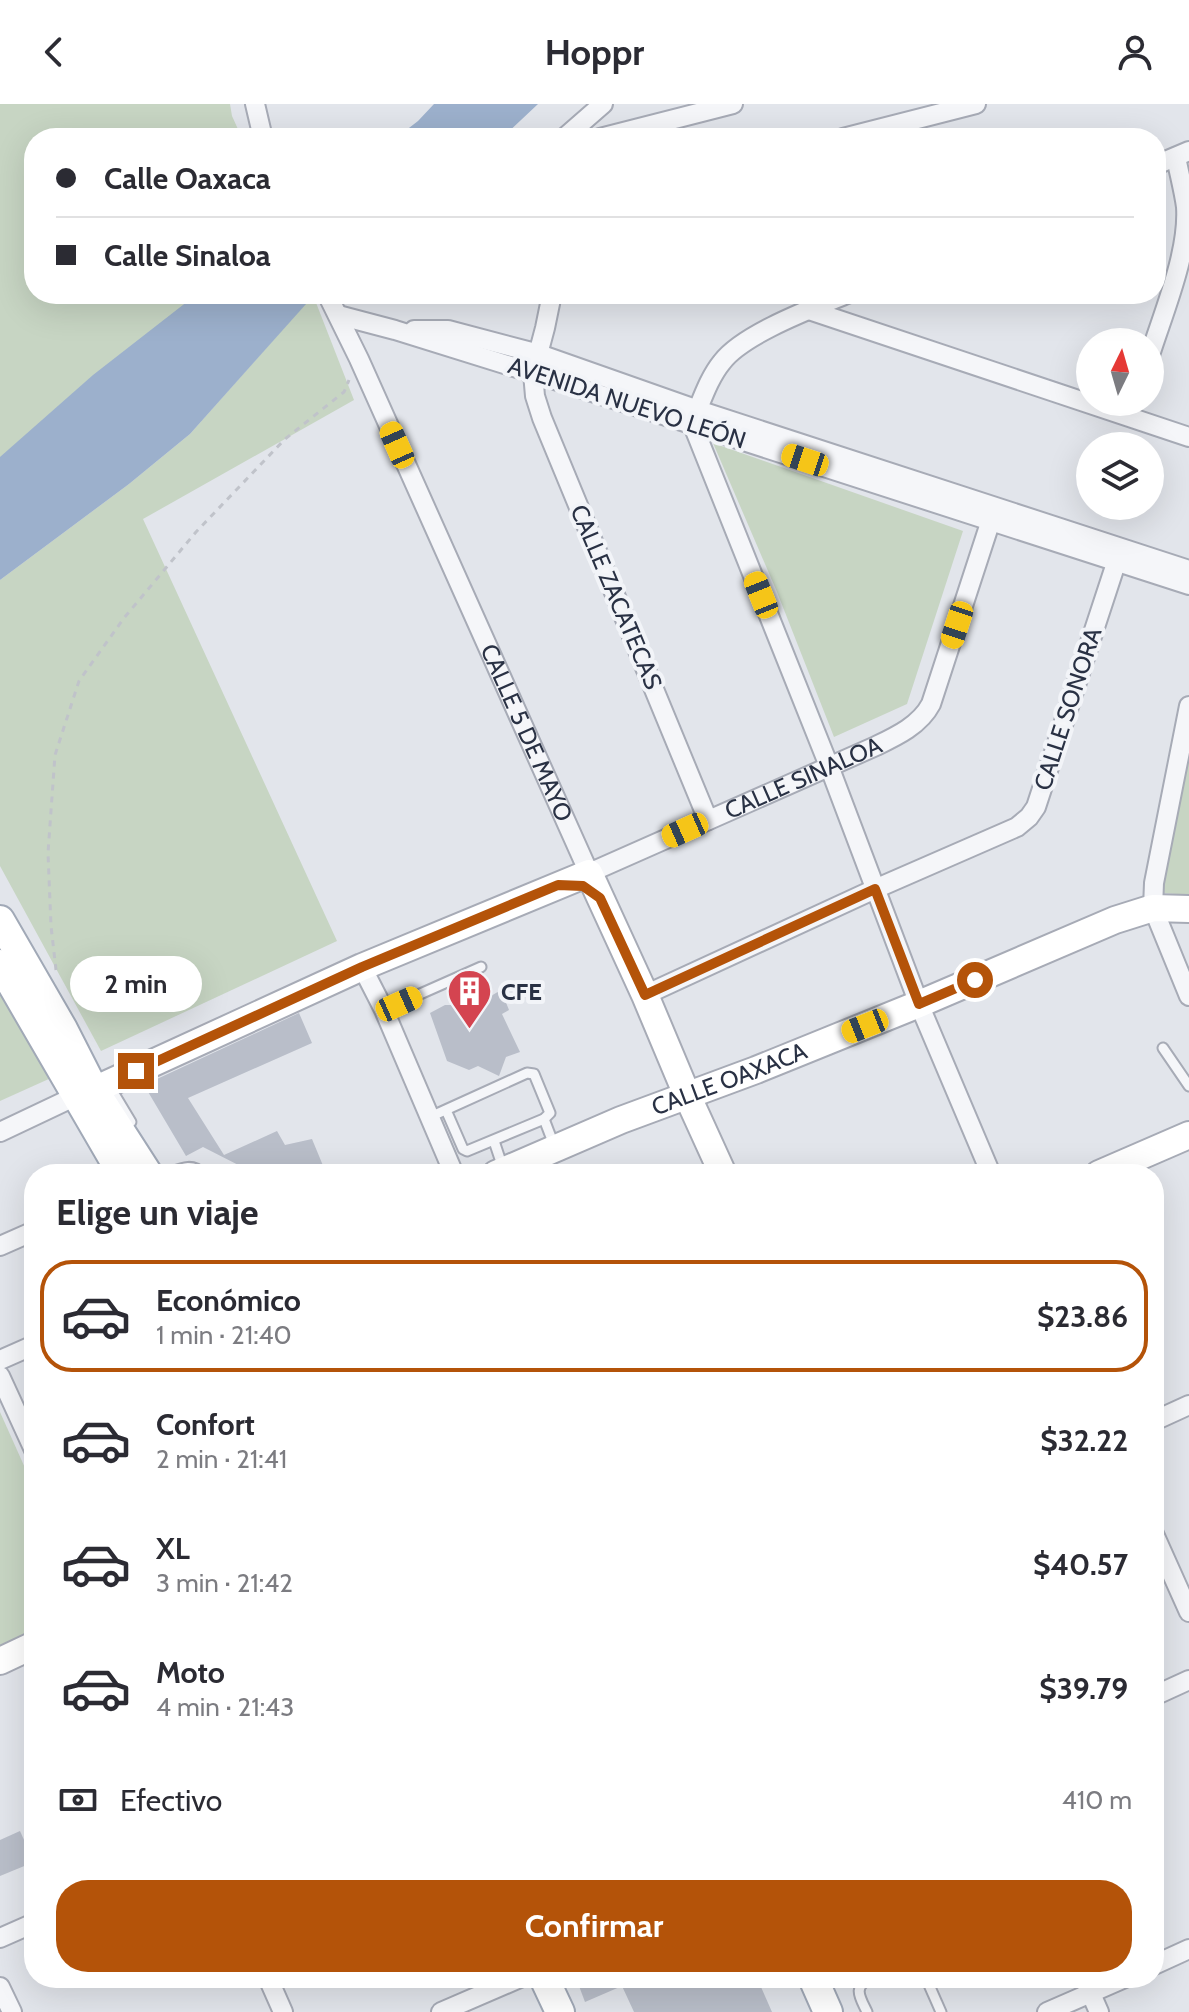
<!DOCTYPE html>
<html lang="es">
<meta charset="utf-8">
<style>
body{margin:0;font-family:Cabin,sans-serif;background:#f2f2f3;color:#2b2b33;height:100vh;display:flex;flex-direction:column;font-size:30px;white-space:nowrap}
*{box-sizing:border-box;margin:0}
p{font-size:26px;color:#7c7c81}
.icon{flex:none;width:44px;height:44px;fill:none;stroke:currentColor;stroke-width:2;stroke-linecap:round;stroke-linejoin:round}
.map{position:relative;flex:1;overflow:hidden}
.details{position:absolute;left:24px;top:1060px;width:1140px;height:824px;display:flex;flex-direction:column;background:#fff;border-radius:32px;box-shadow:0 8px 32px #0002}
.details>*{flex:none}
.banner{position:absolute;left:24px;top:24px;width:1142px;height:176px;border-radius:32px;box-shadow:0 8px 32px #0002;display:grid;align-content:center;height:176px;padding:0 32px;background:#fff}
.needle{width:52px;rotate:5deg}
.buttons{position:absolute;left:1076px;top:224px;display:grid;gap:16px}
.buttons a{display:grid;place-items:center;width:88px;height:88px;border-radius:50%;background:#fff;box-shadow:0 8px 32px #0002;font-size:40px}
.end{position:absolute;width:36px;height:36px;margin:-18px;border:10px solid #b45309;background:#fff;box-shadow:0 0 0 4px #fff}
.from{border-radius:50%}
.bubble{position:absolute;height:56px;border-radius:28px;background:#fff;box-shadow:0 8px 32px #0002;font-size:26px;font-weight:700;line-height:56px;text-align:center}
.car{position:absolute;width:24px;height:48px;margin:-24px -12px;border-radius:10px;box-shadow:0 0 6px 2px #0007;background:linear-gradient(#f5c518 24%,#345 0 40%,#f5c518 0 76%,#345 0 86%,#f5c518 0)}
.banner b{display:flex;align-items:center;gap:28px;height:76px;font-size:30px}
.banner b+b{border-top:2px solid #e1e1e2}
.banner i{width:20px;height:20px;background:#2b2b33}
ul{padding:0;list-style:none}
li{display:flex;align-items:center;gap:24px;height:112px;margin:0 16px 12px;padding:0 16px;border:4px solid transparent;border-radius:32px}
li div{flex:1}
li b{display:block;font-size:30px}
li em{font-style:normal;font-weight:700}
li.selected{border-color:#b45309}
li>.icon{width:72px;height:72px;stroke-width:1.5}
h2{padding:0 32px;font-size:36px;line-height:96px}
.pay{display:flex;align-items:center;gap:20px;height:88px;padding:0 32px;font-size:30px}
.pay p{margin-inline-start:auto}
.cta{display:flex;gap:16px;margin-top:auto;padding:16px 32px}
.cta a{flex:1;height:92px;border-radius:32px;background:#b45309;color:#fff;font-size:32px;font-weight:700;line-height:92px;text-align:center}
header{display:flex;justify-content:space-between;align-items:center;height:104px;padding:0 32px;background:#fff;font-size:36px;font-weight:700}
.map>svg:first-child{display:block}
</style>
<header><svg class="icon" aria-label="back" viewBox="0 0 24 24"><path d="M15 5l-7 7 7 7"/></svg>Hoppr<svg class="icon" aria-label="person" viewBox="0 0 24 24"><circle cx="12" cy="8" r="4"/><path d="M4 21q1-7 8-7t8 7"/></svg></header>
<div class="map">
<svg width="1189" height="1908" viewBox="0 0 1189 1908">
<rect width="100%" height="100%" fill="#e2e5eb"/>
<g fill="#c7d5c3">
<polygon points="0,0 230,0 232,12 242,34 34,34 34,190 201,190 0,354"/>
<polygon points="313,191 354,296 143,415 337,837 101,947 0,762 0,476 129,380 190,330"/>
<polygon points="713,339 963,427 907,600 834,633 777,488"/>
<polygon points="1189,649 1189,791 1163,789 1159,780"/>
<polygon points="0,887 51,974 0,997"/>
<polygon points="0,1308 34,1384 34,1528 0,1543"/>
</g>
<g fill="#9cb0cc">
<polygon points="434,0 538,0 502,34 396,34 418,17"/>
<polygon points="197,190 315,190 190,330 129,380 0,476 0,353 93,271"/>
</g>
<g fill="#b9bec9">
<polygon points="501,886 509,906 502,910 520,948 506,953 499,972 478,962 469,966 447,957 430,909 445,901 461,901 464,908"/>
<polygon points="299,909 312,939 188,994 224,1051 277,1027 285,1041 312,1035 324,1064 310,1070 256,1070 203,1043 186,1052 144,981"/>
<polygon points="20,1727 34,1758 0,1772 0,1736"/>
<polygon points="576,1874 757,1874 772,1908 634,1908 622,1882 585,1898"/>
</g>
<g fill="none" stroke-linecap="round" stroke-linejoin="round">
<defs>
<g id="lane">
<polyline points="384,906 481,863"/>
<polyline points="1163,944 1189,982"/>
<polyline points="110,983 131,1018"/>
<polyline points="430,1013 527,969 534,970 550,1009 544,1015 467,1047 463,1045 446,1006"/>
<polyline points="544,1015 554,1041"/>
<polyline points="494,1037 503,1064"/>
<path d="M167 1070C180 1065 192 1058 203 1070"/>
<polyline points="926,1874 941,1908"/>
<path d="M867 1908C860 1893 852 1883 871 1874"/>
</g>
<g id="street">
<polyline points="255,0 263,34"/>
<polyline points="564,34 603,0"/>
<polyline points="600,34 733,0"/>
<polyline points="843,34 976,0"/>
<polyline points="1156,61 1189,47"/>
<path id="s1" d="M327 190 359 255 589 769 876 642C897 632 920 621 931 600L991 416"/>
<polyline points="552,190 545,224 533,269 535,292 542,314 708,716"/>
<path d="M847 190C813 204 743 230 722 258 708 275 701 299 692 319L829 662 919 900 991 1070"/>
<polyline points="809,206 1189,333"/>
<polyline points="338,211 395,226 533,269 1189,481"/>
<polyline points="414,226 448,226 539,250 698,306 1189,466"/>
<path d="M1150 251C1164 207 1189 148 1186 103 1184 87 1179 69 1176 53"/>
<polyline points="1189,602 1154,779 1153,804 1189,892"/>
<polyline points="362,863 384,906 454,1070"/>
<polyline points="645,891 875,785 1017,723 1029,713 1036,703 1120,447"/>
<polyline points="0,1028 76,992"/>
<polyline points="0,1142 34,1127"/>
<polyline points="0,1256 34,1241"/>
<polyline points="0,1272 34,1346"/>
<polyline points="1154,1317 1189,1301"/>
<polyline points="1154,1430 1189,1508"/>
<polyline points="1154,1592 1189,1576"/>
<polyline points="0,1834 34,1819"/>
<polyline points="1154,1861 1189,1845"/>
<polyline points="268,1874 283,1908"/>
<polyline points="1084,1874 1099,1908"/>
<polyline points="0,1883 12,1908"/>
<polyline points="441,1908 520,1874"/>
<polyline points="1047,1908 1125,1874"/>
</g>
<g id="secondary">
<polyline points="94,986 362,863 589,769 645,891 687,991 723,1070"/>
<path id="s2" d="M496 1070 621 1016 756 966 919 900 1115 816 1153 804 1189 805"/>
<polyline points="1099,1070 1189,1031"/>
<polyline points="0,1557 34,1541"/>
</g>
<g id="primary">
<polyline points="0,816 63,925 94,986 148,1070"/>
<polyline points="0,860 122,1070"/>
<polyline points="544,1874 560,1908"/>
<polyline points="813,1874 828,1908"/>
</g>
</defs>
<use href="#lane" stroke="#a7abb6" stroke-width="13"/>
<use href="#street" stroke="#a7abb6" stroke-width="22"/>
<use href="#secondary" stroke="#a7abb6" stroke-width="30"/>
<use href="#primary" stroke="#a1a9b7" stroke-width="32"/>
<polyline stroke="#c0c3ca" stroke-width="3" stroke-dasharray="6 6" stroke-linecap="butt" points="56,866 51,822 48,749 55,651 79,577 124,514 196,428 285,335 344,288 349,276"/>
<use href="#lane" stroke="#f5f6f9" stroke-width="9"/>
<use href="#street" stroke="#f5f6f9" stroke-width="18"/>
<use href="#secondary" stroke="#fff" stroke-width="26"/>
<use href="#primary" stroke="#fff" stroke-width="28"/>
</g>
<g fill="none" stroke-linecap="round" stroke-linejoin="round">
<polyline stroke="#b45309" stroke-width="10" points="136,967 362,863 558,781 583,782 600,794 645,891 875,785 919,900 975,876"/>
</g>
<defs>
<symbol id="building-pin" viewBox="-11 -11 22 30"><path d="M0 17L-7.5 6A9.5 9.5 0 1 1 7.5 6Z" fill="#d44450" stroke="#f2f4f8"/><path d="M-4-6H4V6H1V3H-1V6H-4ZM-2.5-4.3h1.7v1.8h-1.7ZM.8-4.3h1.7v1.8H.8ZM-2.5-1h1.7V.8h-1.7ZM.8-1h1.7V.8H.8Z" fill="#fff"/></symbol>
</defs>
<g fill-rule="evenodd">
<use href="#building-pin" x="444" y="862" width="51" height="69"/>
</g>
<g text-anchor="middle" stroke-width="8" stroke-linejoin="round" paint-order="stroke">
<g font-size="24" fill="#293144" stroke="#f2f4f8">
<text transform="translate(627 299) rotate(18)" y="8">AVENIDA NUEVO LEÓN</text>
<text transform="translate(616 493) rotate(67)" y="8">CALLE ZACATECAS</text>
<text transform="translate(1068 605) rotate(-72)" y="8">CALLE SONORA</text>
<text dy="8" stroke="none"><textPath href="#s1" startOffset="482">CALLE 5 DE MAYO</textPath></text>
<text dy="8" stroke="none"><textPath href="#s1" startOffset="870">CALLE SINALOA</textPath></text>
<text dy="8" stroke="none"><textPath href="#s2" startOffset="252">CALLE OAXACA</textPath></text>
</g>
<g font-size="24" font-weight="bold" fill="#293144" stroke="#f2f4f8" text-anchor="start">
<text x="501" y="896">CFE</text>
</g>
</g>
</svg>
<div class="buttons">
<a><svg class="needle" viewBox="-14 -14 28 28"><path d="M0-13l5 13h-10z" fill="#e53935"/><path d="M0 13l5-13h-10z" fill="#7c7c81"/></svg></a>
<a><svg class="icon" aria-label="layers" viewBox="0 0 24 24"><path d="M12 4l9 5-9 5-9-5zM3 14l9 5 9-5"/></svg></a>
</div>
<i class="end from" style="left:975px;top:876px"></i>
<i class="end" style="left:136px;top:967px"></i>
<div class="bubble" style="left:70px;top:852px;width:132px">2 min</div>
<i class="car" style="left:397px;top:341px;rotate:336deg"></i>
<i class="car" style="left:805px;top:356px;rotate:288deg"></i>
<i class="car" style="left:761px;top:491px;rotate:338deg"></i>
<i class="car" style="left:957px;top:521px;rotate:198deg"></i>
<i class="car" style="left:685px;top:726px;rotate:246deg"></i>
<i class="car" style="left:399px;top:900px;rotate:66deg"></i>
<i class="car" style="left:865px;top:922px;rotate:248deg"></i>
<div class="banner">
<b><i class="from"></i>Calle Oaxaca</b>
<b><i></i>Calle Sinaloa</b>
</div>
<section class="details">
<h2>Elige un viaje</h2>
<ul>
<li class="selected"><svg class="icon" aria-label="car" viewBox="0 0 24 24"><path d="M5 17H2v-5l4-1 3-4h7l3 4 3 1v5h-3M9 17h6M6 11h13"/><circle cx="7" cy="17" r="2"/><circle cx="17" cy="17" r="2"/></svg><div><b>Económico</b><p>1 min · 21:40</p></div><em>$23.86</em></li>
<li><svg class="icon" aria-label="car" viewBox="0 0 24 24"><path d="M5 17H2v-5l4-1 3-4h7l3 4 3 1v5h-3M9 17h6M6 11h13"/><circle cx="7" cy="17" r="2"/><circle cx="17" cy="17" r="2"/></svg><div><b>Confort</b><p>2 min · 21:41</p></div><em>$32.22</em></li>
<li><svg class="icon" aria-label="car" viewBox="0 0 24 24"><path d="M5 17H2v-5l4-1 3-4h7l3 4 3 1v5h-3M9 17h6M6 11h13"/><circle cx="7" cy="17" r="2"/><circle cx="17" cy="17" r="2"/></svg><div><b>XL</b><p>3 min · 21:42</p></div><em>$40.57</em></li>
<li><svg class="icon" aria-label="car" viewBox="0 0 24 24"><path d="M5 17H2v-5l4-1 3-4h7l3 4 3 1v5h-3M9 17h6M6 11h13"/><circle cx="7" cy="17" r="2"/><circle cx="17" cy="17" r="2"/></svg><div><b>Moto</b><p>4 min · 21:43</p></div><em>$39.79</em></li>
</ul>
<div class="pay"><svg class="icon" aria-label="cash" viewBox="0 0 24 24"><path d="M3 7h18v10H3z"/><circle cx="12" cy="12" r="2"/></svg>Efectivo<p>410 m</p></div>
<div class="cta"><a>Confirmar</a></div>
</section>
</div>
